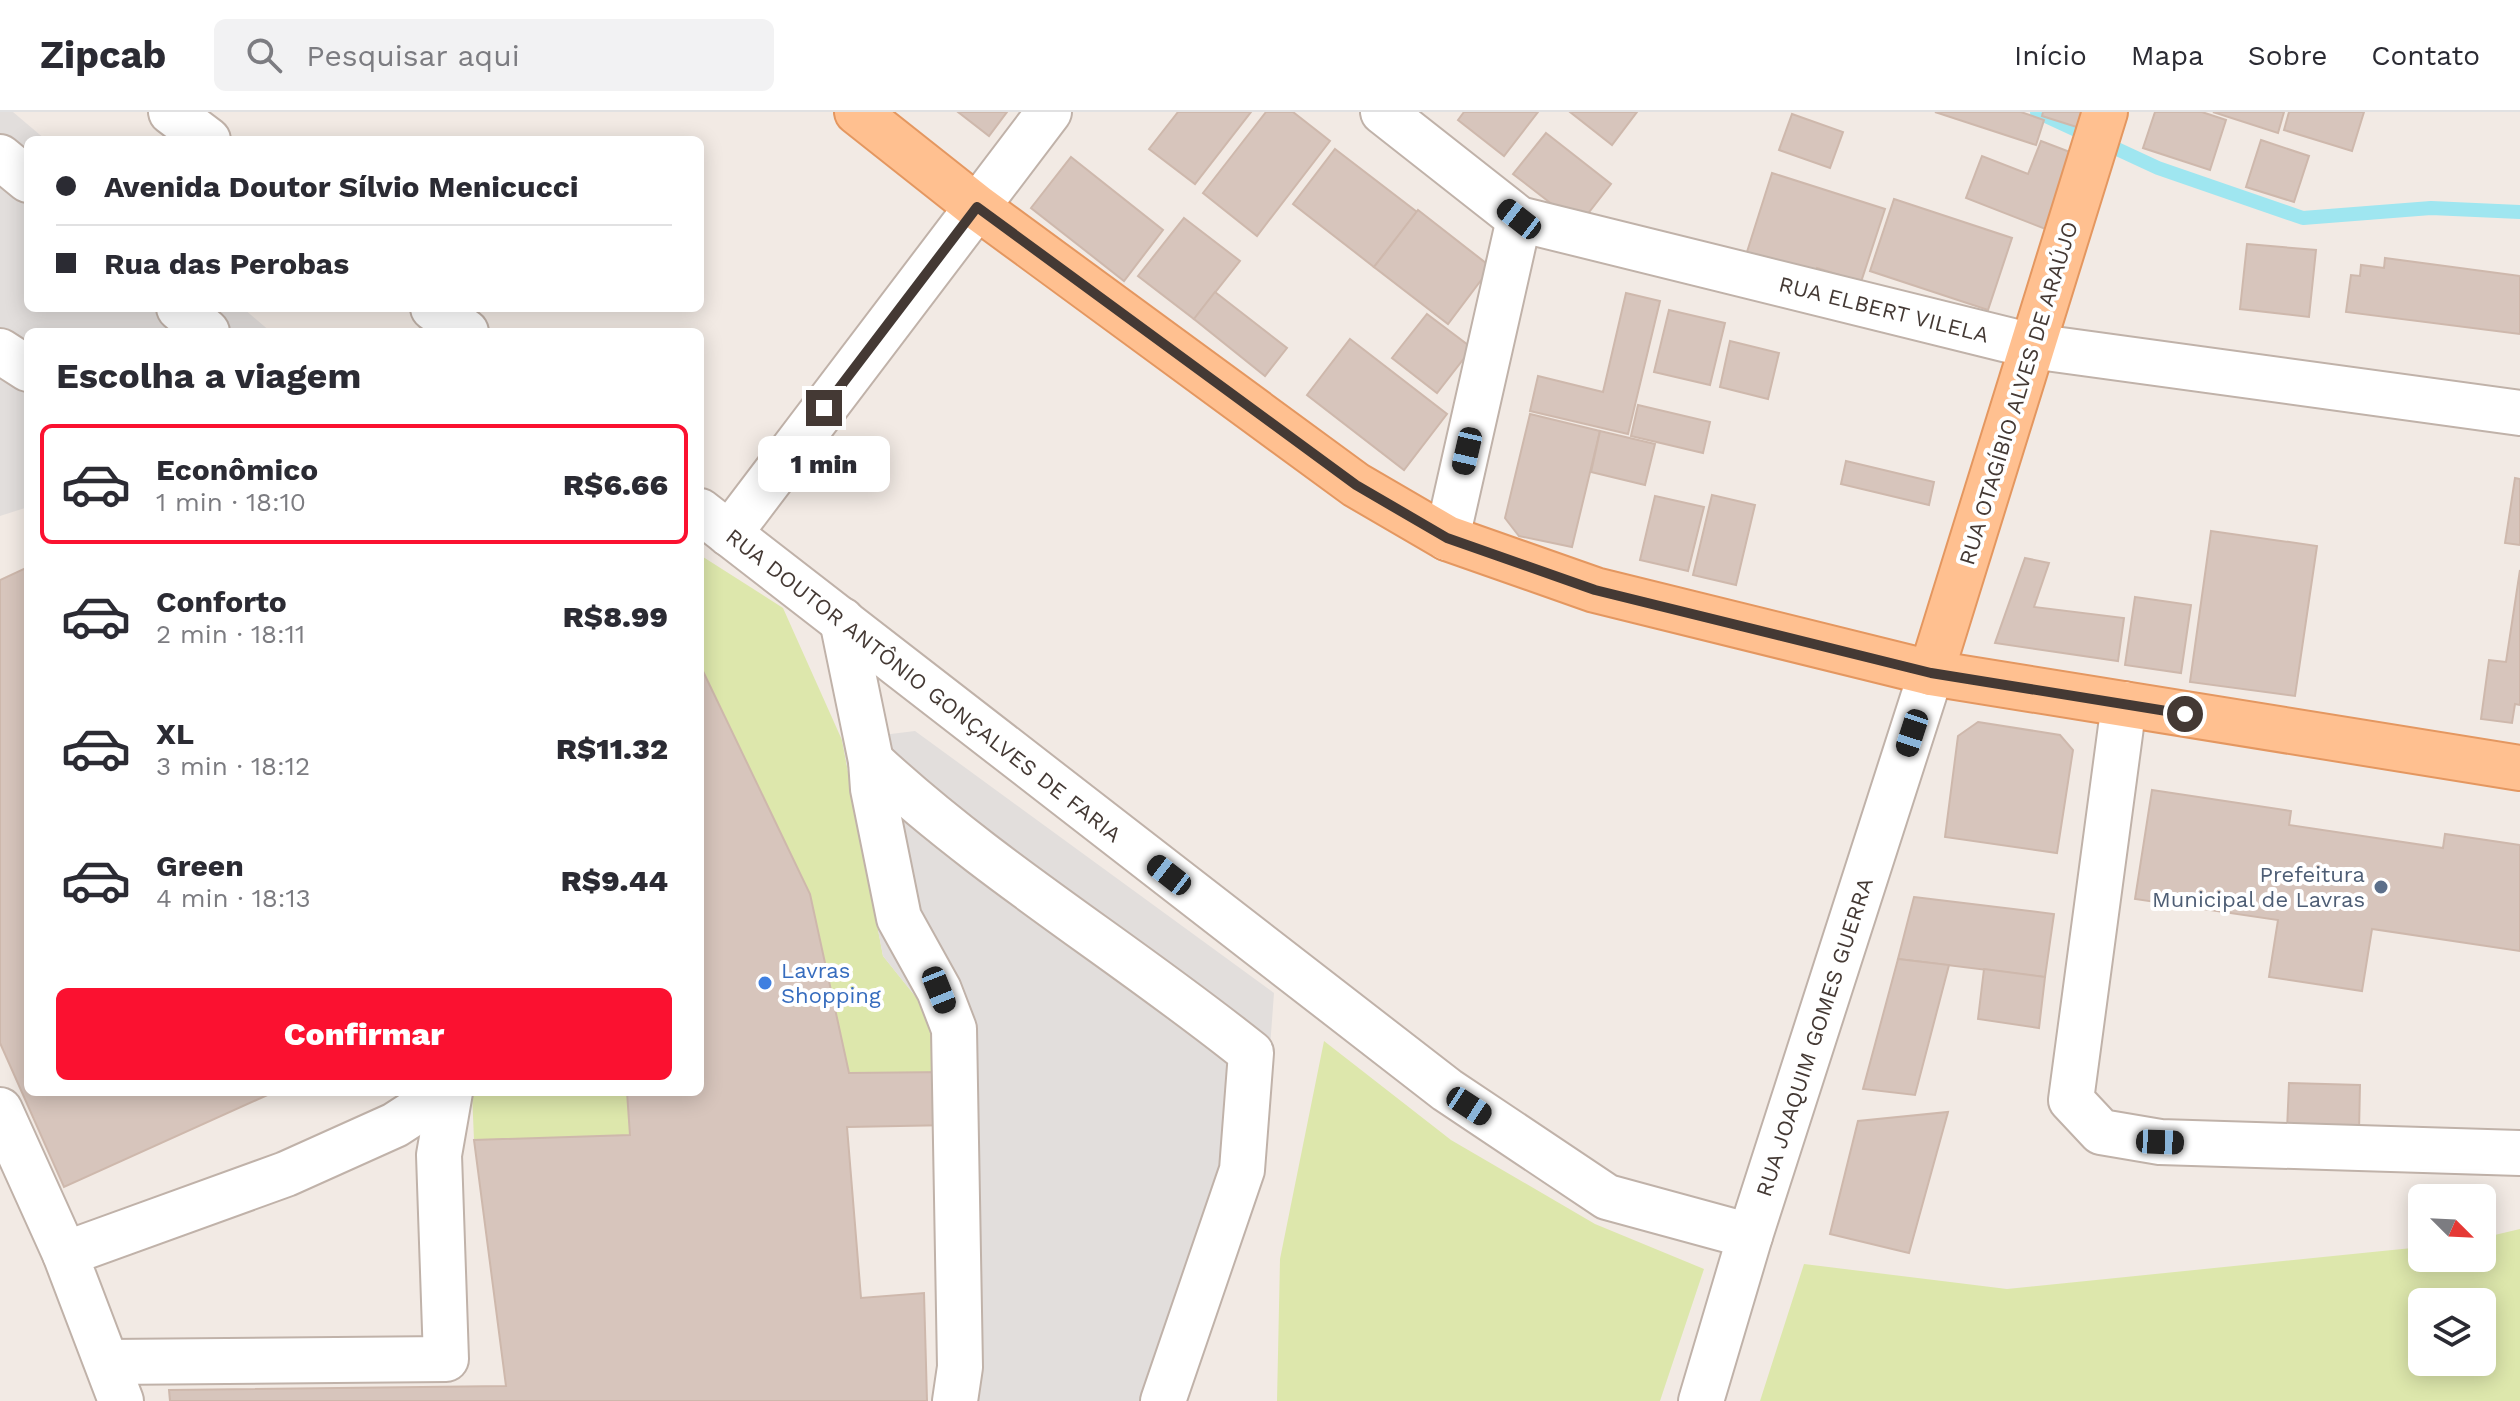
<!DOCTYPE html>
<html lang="pt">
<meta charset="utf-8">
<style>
body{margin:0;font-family:"Work Sans",sans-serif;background:#f2f2f3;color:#2b2b33;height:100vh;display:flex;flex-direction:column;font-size:30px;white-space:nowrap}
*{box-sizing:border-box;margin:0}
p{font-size:26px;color:#7c7c81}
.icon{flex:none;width:44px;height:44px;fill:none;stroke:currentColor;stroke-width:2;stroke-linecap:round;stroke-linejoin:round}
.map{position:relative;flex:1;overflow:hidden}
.details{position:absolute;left:24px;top:216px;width:680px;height:768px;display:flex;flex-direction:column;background:#fff;border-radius:12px;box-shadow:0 4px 20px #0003}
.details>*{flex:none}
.top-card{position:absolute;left:24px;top:24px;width:680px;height:176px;border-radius:12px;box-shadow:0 4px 20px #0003;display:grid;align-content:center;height:176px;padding:0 32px;background:#fff}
.needle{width:52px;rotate:114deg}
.tools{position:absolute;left:2408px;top:1072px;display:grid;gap:16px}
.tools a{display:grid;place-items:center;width:88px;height:88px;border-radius:12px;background:#fff;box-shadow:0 4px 20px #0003;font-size:40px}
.end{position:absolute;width:36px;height:36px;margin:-18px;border:10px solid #443934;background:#fff;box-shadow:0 0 0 4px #fff}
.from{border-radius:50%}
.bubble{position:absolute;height:56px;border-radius:12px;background:#fff;box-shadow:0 4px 20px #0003;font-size:26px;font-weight:800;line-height:56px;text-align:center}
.car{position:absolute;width:24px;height:48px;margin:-24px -12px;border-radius:10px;box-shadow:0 0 6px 2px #0007;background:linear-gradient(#222 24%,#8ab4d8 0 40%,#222 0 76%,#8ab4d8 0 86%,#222 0)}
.top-card b{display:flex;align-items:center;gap:28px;height:76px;font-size:30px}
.top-card b+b{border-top:2px solid #e1e1e2}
.top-card i{width:20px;height:20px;background:#2b2b33}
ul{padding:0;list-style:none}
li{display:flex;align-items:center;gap:24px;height:120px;margin:0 16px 12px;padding:0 16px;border:4px solid transparent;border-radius:12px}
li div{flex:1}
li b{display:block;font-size:30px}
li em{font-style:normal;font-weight:800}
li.selected{border-color:#fb1130}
li>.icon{width:72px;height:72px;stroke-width:1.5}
h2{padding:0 32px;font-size:36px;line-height:96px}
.button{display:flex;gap:16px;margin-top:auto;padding:16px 32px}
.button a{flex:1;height:92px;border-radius:12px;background:#fb1130;color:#fff;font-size:32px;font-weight:800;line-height:92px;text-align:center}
header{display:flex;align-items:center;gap:48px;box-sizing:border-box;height:112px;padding:0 40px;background:#fff;border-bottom:2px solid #e1e1e2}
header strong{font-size:38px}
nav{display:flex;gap:44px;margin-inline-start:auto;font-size:28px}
.search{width:560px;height:72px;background:#f2f2f3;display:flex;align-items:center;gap:20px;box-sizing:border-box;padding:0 28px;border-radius:12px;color:#7c7c81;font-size:30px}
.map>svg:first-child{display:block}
</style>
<header>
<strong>Zipcab</strong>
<div class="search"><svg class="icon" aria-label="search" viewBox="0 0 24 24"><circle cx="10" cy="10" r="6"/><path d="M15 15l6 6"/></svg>Pesquisar aqui</div>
<nav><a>Início</a><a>Mapa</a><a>Sobre</a><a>Contato</a></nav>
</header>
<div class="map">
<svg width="2520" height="1289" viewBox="0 0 2520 1289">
<rect width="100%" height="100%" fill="#f2eae4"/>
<g fill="#dde7ac" fill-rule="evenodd">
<polygon points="700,443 783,496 842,628 883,844 932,905 947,960 849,961 810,782 700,553"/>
<polygon points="1324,929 1451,1028 1595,1112 1704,1157 1660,1289 1277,1289 1280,1147"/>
<polygon points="472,980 627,980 630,1023 474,1028"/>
<path d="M2520 1117V1289H1760L1804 1152 2007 1177 2422 1135V1146H2482V1126ZM2422 1190H2482V1250H2422Z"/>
</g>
<g fill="#e2dedc">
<polygon points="0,0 13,0 46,28 28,28 28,196 243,196 271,220 28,220 28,395 0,404"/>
<polygon points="915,619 1274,881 1260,1071 1183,1289 937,1289 952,1013 932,905 883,844 842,628"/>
</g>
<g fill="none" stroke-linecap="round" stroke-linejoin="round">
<polyline stroke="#9fe6f0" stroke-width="14" points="2037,0 2158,56 2303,106 2431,96 2520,100"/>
</g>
<g fill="#d7c5bc" stroke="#ceb8ac" stroke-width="2">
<polygon points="958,0 1007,0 989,24"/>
<polygon points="1178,0 1251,0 1195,72 1149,37"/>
<polygon points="1266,0 1293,0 1330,29 1257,124 1203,81"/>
<polygon points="1464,0 1538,0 1504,44 1458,8"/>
<polygon points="1570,0 1637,0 1612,33"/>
<polygon points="1935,0 2021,0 2044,8 2036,33"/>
<polygon points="2043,0 2089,0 2083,17 2042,4"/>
<polygon points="2155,0 2202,0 2226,8 2210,58 2143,36"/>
<polygon points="2213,0 2284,0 2278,21"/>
<polygon points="2289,0 2364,0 2352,39 2284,18"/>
<polygon points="1792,2 1843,20 1830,56 1779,38"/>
<polygon points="1546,21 1611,72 1579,113 1513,62"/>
<polygon points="2261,28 2309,44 2294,90 2246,75"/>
<polygon points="2041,29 2078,43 2048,118 1966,86 1982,44 2028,62"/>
<polygon points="1335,37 1417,100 1374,155 1293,92"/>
<polygon points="1071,45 1163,118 1124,169 1031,96"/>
<polygon points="1772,61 1885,97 1861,170 1817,156 1814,164 1746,143"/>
<polygon points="1894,87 2012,126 1988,198 1870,159"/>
<polygon points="1418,98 1491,155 1448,212 1374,155"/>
<polygon points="1184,106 1240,149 1194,207 1138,164"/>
<polygon points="2247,132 2316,138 2309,205 2240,197"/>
<polygon points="2385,146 2520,164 2520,222 2346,200 2351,163 2360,164 2361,153 2384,156"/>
<polygon points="1215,180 1287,236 1265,264 1194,207"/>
<polygon points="1626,181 1660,189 1628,322 1530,299 1538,264 1603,280"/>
<polygon points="1669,198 1725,211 1710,273 1654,260"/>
<polygon points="1427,202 1472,236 1437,281 1392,246"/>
<polygon points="1350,227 1447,302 1404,358 1307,283"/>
<polygon points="1730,229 1779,241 1768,287 1720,275"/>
<polygon points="1638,293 1710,310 1703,341 1631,324"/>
<polygon points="1530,302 1600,319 1572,435 1519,424 1505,406"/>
<polygon points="1600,319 1655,332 1645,373 1591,360"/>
<polygon points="1846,349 1934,370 1929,393 1841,372"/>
<polygon points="2515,366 2520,367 2520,433 2505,431"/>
<polygon points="1712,383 1755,393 1736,473 1693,463"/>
<polygon points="1655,384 1704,395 1688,459 1640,448"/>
<polygon points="2211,419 2317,434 2295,584 2190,570"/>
<polygon points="2025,446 2049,451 2034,495 2124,506 2118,549 1995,531"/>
<polygon points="28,455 28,980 274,980 64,1075 0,931 0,468"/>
<polygon points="2520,458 2520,593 2515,592 2512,611 2481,607 2489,548 2506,550"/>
<polygon points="2135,485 2191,493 2181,561 2125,553"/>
<polygon points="700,553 810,782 849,961 947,960 952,1013 847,1015 861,1186 924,1181 927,1289 170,1289 169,1278 506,1274 474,1028 630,1023 627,980 700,980"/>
<polygon points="1978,610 2060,623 2073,638 2057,741 1945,725 1958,624"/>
<polygon points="2152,678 2291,699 2289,713 2443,736 2445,722 2520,733 2520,839 2372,817 2362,879 2269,865 2278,808 2135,787"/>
<polygon points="1914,785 2054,802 2045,865 1898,847"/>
<polygon points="1898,847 1949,853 1915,983 1863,977"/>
<polygon points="1984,857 2045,865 2039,916 1978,907"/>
<polygon points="2289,971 2360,973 2359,1019 2287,1018"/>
<polygon points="1948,1000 1909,1141 1830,1122 1858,1009"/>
</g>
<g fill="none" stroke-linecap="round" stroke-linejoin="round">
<defs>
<g id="minor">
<polyline points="171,0 208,28"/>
<polyline points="1383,0 1519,107 2032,234 2520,301"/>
<polyline points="0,45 28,68"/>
<polyline points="179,196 207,220"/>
<polyline points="433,196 466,220"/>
<polyline points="0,239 28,257"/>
<polyline points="700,399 1447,978 1607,1085 1750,1124"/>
<polyline points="729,422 1049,0"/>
<polyline points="1447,426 1519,107"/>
<polyline points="842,508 871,649 873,677 899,806 939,878 954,917 960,1255 955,1289"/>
<polyline points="2124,592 2071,988 2101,1020 2160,1030 2520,1041"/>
<path d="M871 649C988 758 1127 841 1251 941L1242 1058 1163 1289"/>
<polyline points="0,998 65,1142"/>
<polyline points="108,1250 446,1247 439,1043 450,980"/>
<polyline points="121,1289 65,1142 286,1062 395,1013 446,980"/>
<polyline points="1701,1289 1750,1124 1931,561"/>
</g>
<g id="major">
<polyline points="857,0 977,95 1356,373 1447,426 1595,478 1931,561 2520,656"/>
<polyline points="1931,561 2105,0"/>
</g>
</defs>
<use href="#minor" stroke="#c0b2a9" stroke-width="48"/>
<use href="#major" stroke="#e49760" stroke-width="48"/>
<use href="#minor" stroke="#fff" stroke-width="44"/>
<use href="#major" stroke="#ffc090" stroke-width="44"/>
</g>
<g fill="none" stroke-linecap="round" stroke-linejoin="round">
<polyline stroke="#443934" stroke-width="10" points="824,296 977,95 1356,373 1447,426 1595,478 1931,561 2185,602"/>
</g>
<circle fill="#5c6f8a" stroke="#fff" stroke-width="3" cx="2381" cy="775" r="8"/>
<circle fill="#3f7fe0" stroke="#fff" stroke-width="3" cx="765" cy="871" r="8"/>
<g text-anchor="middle" stroke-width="8" stroke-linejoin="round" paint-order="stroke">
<g font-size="22" fill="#443934" stroke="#fff">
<text transform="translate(1884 197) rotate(14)" y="8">RUA ELBERT VILELA</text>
<text transform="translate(2018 281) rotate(-73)" y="8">RUA OTAGÍBIO ALVES DE ARAÚJO</text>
<text transform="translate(924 573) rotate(38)" y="8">RUA DOUTOR ANTÔNIO GONÇALVES DE FARIA</text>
<text transform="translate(1814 925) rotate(-72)" y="8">RUA JOAQUIM GOMES GUERRA</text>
</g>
<g font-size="22" fill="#4e5e75" stroke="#fff" text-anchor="end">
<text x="2365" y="770">Prefeitura<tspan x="2365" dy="25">Municipal de Lavras</tspan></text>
</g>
<g font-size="22" fill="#366cbe" stroke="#fff" text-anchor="start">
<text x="781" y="866">Lavras<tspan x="781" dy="25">Shopping</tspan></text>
</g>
</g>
</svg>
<div class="tools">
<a><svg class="needle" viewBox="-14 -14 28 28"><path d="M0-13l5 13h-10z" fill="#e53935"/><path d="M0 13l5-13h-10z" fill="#7c7c81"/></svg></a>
<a><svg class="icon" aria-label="layers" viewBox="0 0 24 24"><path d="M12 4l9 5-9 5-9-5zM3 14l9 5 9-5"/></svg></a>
</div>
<i class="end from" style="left:2185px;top:602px"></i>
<i class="end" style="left:824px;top:296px"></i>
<div class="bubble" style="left:758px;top:324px;width:132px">1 min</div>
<i class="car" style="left:1519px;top:107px;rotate:308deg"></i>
<i class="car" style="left:1467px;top:339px;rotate:193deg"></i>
<i class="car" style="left:1912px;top:621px;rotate:198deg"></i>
<i class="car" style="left:1169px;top:763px;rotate:308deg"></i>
<i class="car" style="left:939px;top:878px;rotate:158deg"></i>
<i class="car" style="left:1469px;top:994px;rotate:123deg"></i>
<i class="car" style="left:2160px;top:1030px;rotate:92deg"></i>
<div class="top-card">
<b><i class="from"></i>Avenida Doutor Sílvio Menicucci</b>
<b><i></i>Rua das Perobas</b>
</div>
<section class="details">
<h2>Escolha a viagem</h2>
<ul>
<li class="selected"><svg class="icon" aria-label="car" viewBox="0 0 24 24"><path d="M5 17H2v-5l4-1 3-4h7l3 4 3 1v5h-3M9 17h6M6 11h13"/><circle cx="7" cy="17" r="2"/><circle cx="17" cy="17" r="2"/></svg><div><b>Econômico</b><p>1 min · 18:10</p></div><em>R$6.66</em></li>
<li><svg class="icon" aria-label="car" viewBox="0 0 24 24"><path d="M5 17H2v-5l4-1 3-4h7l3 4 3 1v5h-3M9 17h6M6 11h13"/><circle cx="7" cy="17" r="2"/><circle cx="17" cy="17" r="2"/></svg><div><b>Conforto</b><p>2 min · 18:11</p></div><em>R$8.99</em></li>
<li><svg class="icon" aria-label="car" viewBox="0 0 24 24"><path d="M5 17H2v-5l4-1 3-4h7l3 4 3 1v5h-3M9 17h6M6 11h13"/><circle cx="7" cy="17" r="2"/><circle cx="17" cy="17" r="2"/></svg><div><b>XL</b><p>3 min · 18:12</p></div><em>R$11.32</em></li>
<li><svg class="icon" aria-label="car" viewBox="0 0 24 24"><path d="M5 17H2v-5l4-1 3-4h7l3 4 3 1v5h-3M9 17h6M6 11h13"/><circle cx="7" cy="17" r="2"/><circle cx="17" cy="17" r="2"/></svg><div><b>Green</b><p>4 min · 18:13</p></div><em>R$9.44</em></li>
</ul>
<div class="button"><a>Confirmar</a></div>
</section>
</div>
